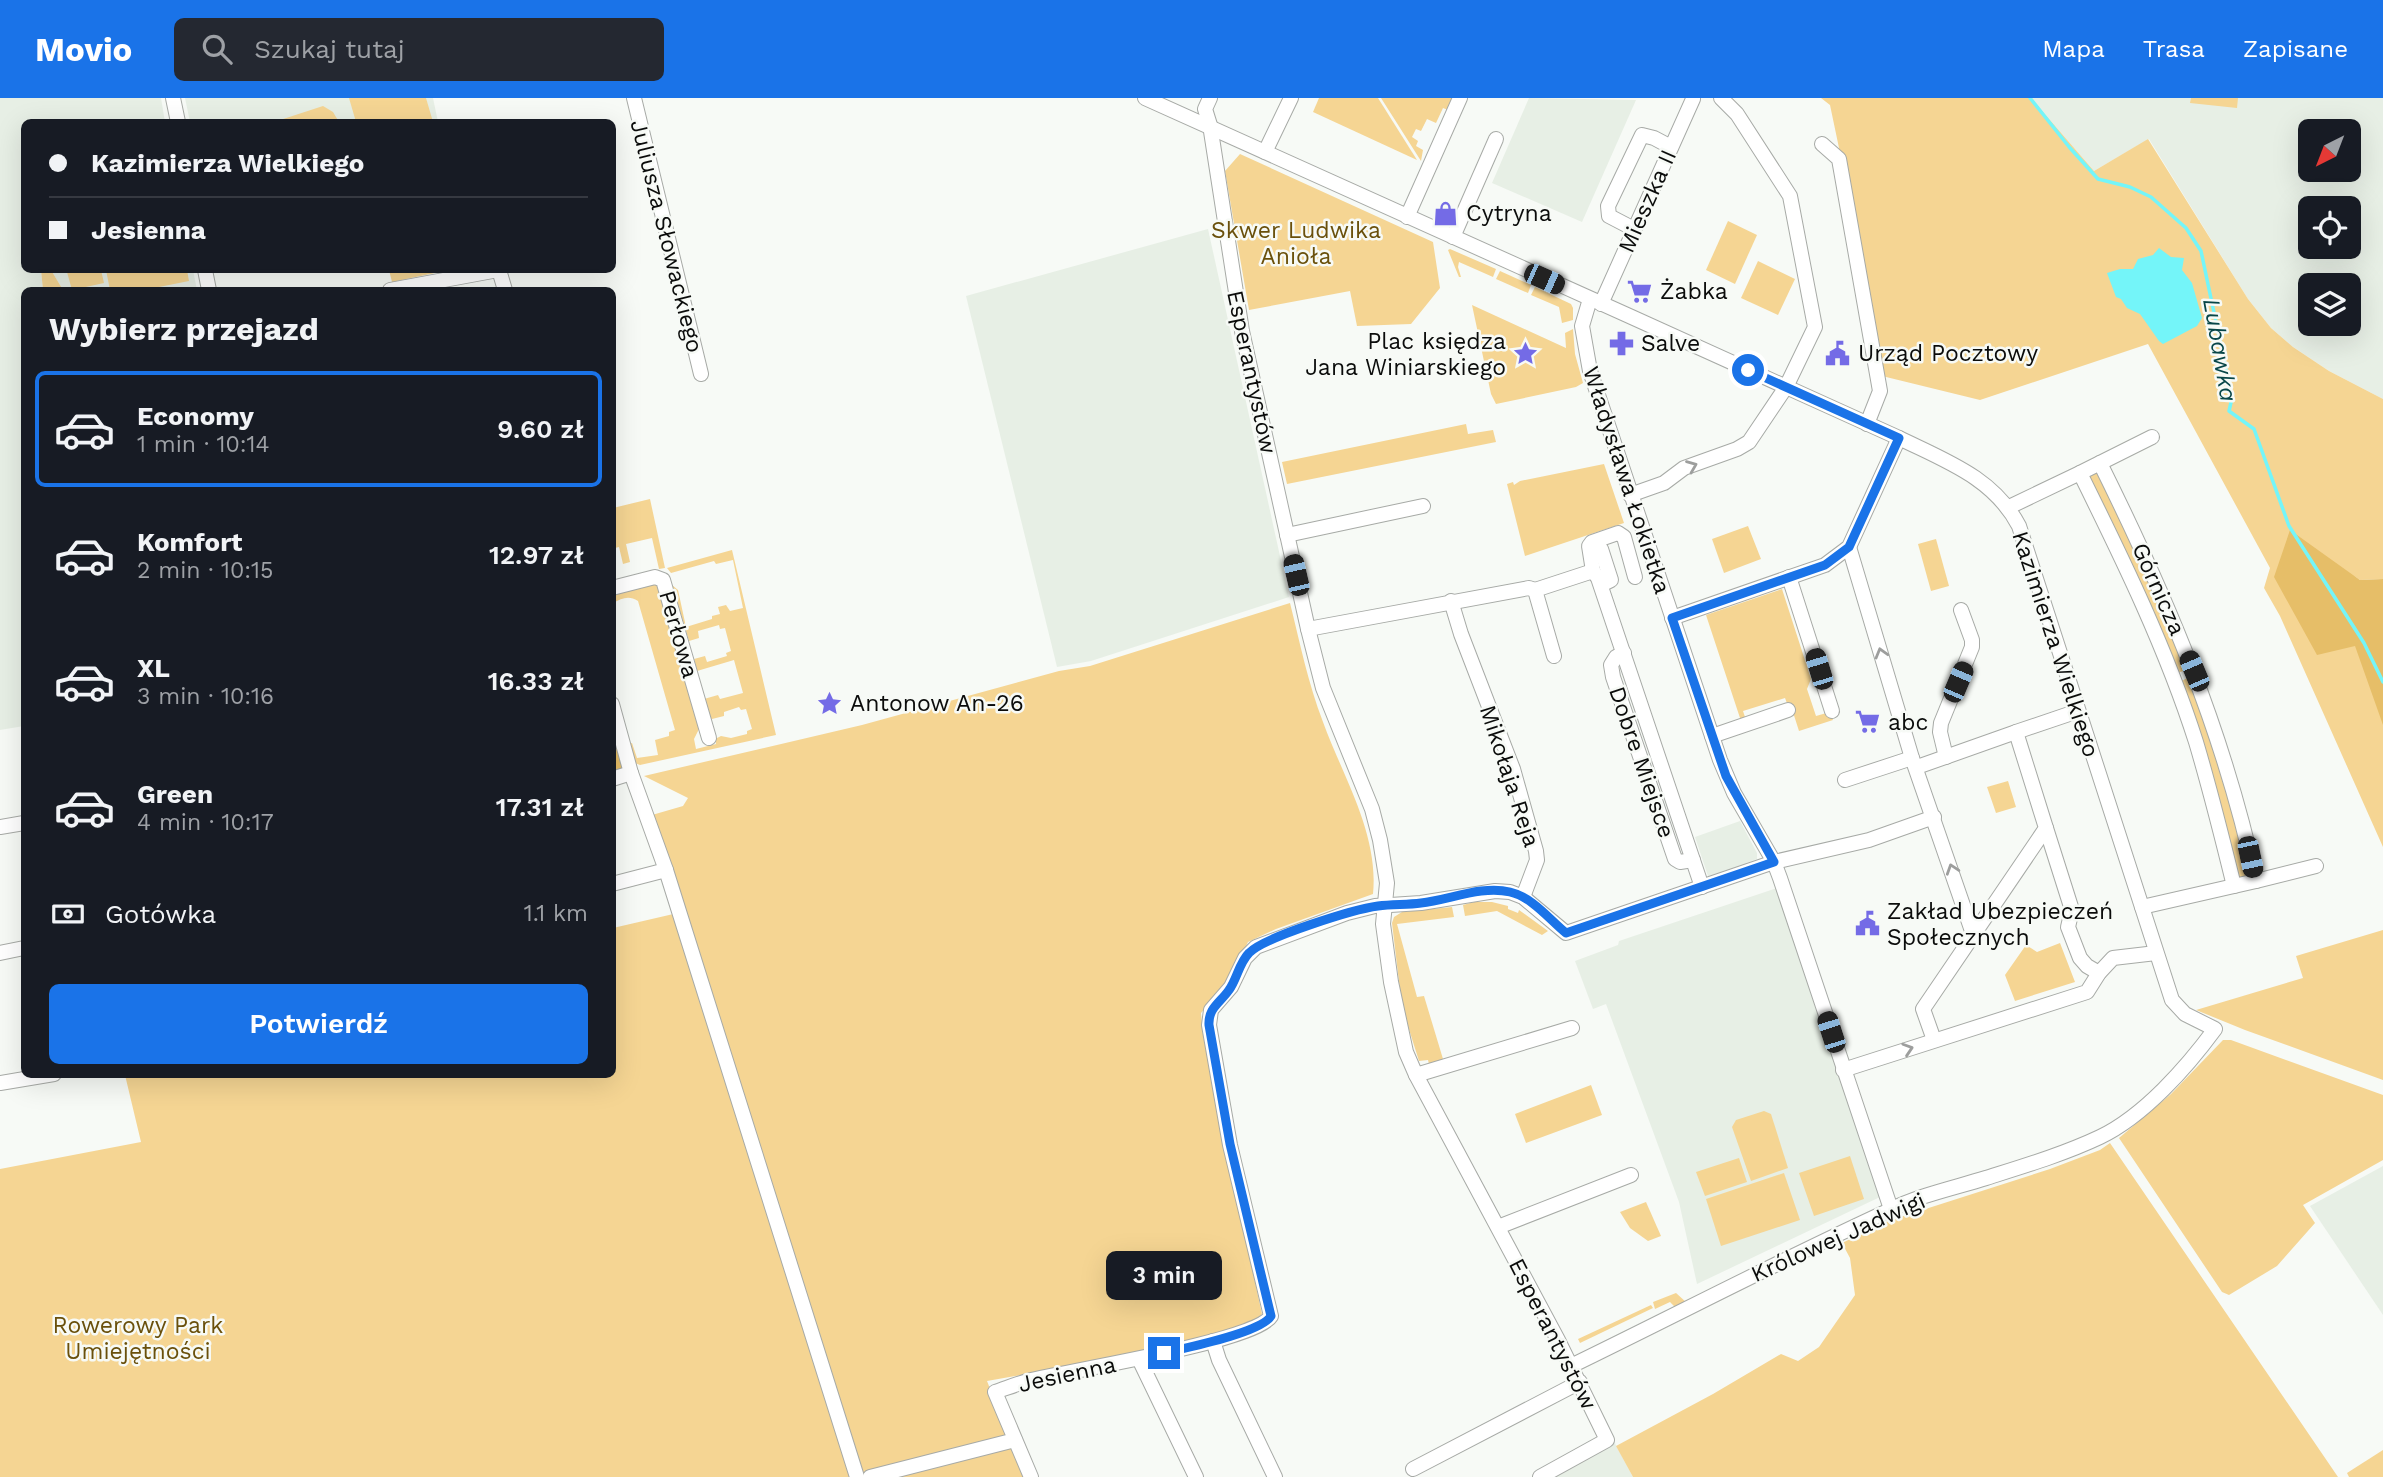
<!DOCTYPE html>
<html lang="pl">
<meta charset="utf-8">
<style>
body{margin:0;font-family:"Work Sans",sans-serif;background:#242831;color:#f1f3f6;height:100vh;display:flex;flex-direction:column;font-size:26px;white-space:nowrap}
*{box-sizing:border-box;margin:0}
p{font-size:23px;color:#9ea1a6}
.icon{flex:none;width:38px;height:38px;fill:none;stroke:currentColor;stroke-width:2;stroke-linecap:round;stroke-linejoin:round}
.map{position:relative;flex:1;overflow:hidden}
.drawer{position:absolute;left:21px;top:189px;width:595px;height:791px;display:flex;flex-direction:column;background:#171b24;border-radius:10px;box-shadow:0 7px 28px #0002}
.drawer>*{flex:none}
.hud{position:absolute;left:21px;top:21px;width:595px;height:154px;border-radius:10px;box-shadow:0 7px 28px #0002;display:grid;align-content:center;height:154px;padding:0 28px;background:#171b24}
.needle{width:46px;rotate:222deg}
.fabs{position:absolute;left:2298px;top:21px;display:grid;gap:14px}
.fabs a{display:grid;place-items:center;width:63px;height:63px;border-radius:10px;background:#171b24;box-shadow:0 7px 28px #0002;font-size:35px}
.end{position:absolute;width:32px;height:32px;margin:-16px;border:9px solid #1a73e8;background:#fff;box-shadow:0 0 0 4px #fff}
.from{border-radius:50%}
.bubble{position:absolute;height:49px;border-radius:10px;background:#171b24;box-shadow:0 7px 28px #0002;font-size:23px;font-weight:600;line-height:49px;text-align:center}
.car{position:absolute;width:21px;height:42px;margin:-21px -10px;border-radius:9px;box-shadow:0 0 5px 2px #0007;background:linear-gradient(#222 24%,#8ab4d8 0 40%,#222 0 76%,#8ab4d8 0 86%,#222 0)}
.hud b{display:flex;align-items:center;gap:24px;height:66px;font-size:26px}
.hud b+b{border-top:2px solid #363941}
.hud i{width:18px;height:18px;background:#f1f3f6}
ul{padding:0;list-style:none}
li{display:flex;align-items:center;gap:21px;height:116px;margin:0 14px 10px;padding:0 14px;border:4px solid transparent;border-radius:10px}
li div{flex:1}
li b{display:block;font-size:26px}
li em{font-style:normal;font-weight:600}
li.active{border-color:#1a73e8}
li>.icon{width:63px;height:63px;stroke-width:1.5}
h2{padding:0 28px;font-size:32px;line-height:84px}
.pay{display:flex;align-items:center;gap:18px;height:77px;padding:0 28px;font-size:26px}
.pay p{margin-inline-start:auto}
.primary-button{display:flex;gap:14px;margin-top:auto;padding:14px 28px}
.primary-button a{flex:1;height:80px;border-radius:10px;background:#1a73e8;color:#fff;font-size:28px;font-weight:600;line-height:80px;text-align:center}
header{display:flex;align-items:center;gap:42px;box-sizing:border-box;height:98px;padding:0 35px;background:#1a73e8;color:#fff}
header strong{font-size:33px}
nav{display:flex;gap:38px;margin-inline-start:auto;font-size:24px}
.search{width:490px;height:63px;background:#242831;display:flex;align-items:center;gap:18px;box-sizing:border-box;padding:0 24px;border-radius:10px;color:#9ea1a6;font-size:26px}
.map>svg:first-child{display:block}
</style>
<header>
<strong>Movio</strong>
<div class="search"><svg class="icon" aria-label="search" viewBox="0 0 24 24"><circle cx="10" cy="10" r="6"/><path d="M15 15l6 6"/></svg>Szukaj tutaj</div>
<nav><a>Mapa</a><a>Trasa</a><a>Zapisane</a></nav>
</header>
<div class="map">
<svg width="2383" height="1379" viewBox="0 0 2383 1379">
<rect width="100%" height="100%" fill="#f7faf6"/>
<g fill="#e7efe5" fill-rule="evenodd">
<polygon points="0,0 161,0 165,24 24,24 24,172 41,172 43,192 24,192 24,628 0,632"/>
<polygon points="185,0 433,0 438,24 190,24"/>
<polygon points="1529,0 1636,2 1582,124 1492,85"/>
<path d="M2031 0H2383V301L2329 273 2293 249 2271 230 2248 201 2149 41 2094 73ZM2310 33H2348V72H2310ZM2310 110H2348V149H2310ZM2310 187H2348V226H2310Z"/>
<polygon points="1208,131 1289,499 1091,563 1057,569 966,198"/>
<polygon points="51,172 193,172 197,192 63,192"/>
<polygon points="1740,723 1757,755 1757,761 1746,765 1747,768 1709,781 1695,739"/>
<polygon points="1777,790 1880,1099 1697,1186 1679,1104 1606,906 1593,911 1575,863 1618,847 1619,843"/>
<polygon points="2383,1068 2383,1217 2310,1108"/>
<polygon points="1610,1336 1633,1379 1534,1379"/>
</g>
<g fill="#f5d593">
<polygon points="349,0 426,0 433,24 356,24"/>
<polygon points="1319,0 1378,0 1417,62 1313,14"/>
<polygon points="1381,0 1454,0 1448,12 1443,10 1436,25 1427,21 1421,33 1416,31 1412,39 1418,43 1416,48 1423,52 1421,63"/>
<polygon points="1821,0 2031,0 2094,73 2148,41 2248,201 2271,230 2293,249 2329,273 2383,301 2383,481 2360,482 2354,478 2383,515 2383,749 2280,518 2264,490 2270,470 2148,246 1980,302 1882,278 1857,136 1830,7"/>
<polygon points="2191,0 2238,0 2237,10 2190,5"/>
<polygon points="323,8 333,14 339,24 274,24"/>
<polygon points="1240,56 1433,144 1440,190 1411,226 1357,228 1350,193 1249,212 1225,73"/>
<polygon points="1728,123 1757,137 1735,186 1706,172"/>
<polygon points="1450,151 1496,171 1493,179 1459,164 1458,169 1461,179 1459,179 1448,152"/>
<polygon points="1758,163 1795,181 1778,217 1741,200"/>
<polygon points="41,172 51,172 63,192 43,192"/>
<polygon points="77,172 101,172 104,185 72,192 67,174"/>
<polygon points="106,172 187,172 189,183 144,192 110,192"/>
<polygon points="389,172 449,172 392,184"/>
<polygon points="1500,173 1531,187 1528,195 1496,181"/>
<polygon points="1535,189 1571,206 1573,210 1573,222 1562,225 1559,209 1531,197"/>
<polygon points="1472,207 1566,250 1565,235 1573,231 1575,256 1583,285 1576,289 1496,306 1491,296"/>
<polygon points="1466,326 1468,336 1493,332 1496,344 1287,386 1282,364"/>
<polygon points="1604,366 1624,425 1525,458 1507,386 1513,384 1514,387 1520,383"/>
<polygon points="2098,373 2102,376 2186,572 2177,575 2088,379"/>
<polygon points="650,401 665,470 659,471 652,440 626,446 630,464 623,466 619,449 615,450 613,444 613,410"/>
<polygon points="1748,428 1761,461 1724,475 1712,441"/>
<polygon points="1936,441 1949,488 1931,493 1918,446"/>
<path d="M732 452 776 637 640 667 635 665 628 646 632 645 637 660 658 657 655 642 669 638V634L675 632 638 503C629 497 622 500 613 505V496L654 485 660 487 700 629 694 641 696 651 716 646 715 641 721 638 731 640 747 636V633L752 631 746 611 741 612 739 609 724 614V618L712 621 709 620 704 601 718 597 720 601 743 595 734 562 697 573 694 561 705 558 707 564 727 558 726 555 731 553 725 530 720 531 719 527 698 533 699 540 689 543 672 487 678 492 686 529 712 521V518L720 516 718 509 726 507 730 513 743 510 733 462 716 466 714 463 671 475 667 470Z"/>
<polygon points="1782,491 1811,581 1807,591 1816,618 1830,614 1833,622 1799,633 1791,608 1788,608 1785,600 1743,613 1746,622 1741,623 1706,517"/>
<path d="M1290 505C1300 545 1308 585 1323 624 1343 679 1379 736 1373 796L1276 831 1248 844 1228 886 1201 915 1203 937 1222 1033 1262 1216 1248 1228 1131 1258 987 1283 1025 1379H0V1071L141 1044 125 977 612 976 613 830 682 814 652 717 683 708 688 700 644 678 862 627 1059 573 1090 568Z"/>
<polygon points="2189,579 2225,679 2249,778 2239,781 2180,584"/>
<polygon points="2008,683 2016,709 1996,715 1987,689"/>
<polygon points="1474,804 1492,804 1508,808 1508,811 1518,815 1519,812 1548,833 1542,837 1497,813 1465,818 1463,807"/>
<polygon points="1452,809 1454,819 1397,826 1417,899 1424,898 1443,961 1429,966 1428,962 1419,963 1402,909 1392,825 1394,819 1402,814"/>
<polygon points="2383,832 2383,982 2245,932 2196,912 2303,880 2296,858"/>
<polygon points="2060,845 2075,884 2015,903 2005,877 2026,847 2037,854"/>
<polygon points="2223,942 2231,942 2383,997 2383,1062 2303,1107 2315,1125 2277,1168 2229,1197 2222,1194 2119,1040 2171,996"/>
<polygon points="1591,987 1602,1017 1526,1045 1515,1016"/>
<polygon points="1764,1013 1771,1016 1788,1070 1751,1083 1732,1029 1736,1022"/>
<polygon points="2110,1045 2338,1379 1633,1379 1616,1348 1713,1296 1781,1256 1798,1263 1819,1249 1855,1197 1850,1160 1842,1145 1888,1123 2050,1071 2100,1052"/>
<polygon points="1850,1058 1864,1101 1814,1118 1799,1075"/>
<polygon points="1739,1060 1747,1084 1705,1098 1696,1074"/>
<polygon points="1784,1075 1800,1122 1721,1148 1706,1101"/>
<polygon points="1646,1104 1661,1138 1648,1143 1630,1130 1620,1114"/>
<polygon points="1676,1195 1687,1205 1676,1210 1670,1204 1655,1211 1653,1204"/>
<polygon points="1651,1207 1653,1210 1580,1245 1578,1241"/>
<polygon points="2383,1352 2383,1379 2349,1379 2347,1375"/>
</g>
<g fill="#e6be68">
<polygon points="2290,432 2360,482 2383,481 2383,627 2355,548 2317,557 2274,479"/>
<polygon points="612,630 623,670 612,675"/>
</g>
<polygon fill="#74f5f9" points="2159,150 2171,159 2184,160 2182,172 2192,185 2202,220 2197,228 2163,246 2159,243 2140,216 2127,210 2121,201 2116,199 2107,175 2120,171 2133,171 2138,161 2153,157"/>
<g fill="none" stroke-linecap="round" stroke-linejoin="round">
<polyline stroke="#74f5f9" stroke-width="3.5" points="2030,0 2070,50 2098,81 2130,89 2151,99 2186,130 2201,153 2232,300 2229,313 2254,331 2289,428 2364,545 2383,584"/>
<defs>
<g id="minor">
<polyline points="173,0 178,24"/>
<polyline points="634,0 701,276"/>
<path d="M1145 0C1396 113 1648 226 1899 340 1946 363 1994 380 2019 428L2172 902 2185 916 2215 931C2187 969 2144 1018 2100 1039 2064 1056 2024 1068 1986 1080 1954 1090 1920 1097 1890 1112 1783 1161 1678 1216 1571 1268"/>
<polyline points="1210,0 1205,11 1210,27 1242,233 1308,531 1323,590 1372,711 1380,742 1387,785 1383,826 1391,884 1406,954 1416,977 1558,1242 1607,1342 1540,1379"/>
<polyline points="1822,46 1839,61 1880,293 1867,326"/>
<polyline points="1265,54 1291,0"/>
<polyline points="1407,119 1460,0"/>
<polyline points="1634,131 1609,118 1608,108 1642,37 1654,40 1671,49"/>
<polyline points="1453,139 1496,41"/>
<polyline points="205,172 209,192"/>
<polyline points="499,172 505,192"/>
<polyline points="390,192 498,172"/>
<polyline points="1590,201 1582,228 1590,273 1720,662 1734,695 1774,764 1780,780 1891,1111"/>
<polyline points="1601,206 1693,1"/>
<path d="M2100 365C2167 500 2224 634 2256 783L2234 788C2222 739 2210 691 2196 644 2166 550 2123 462 2080 375Z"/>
<polyline points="2100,365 2152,339"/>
<polyline points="1630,397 1664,385 1684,370 1737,351 1749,344 1786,289 1815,229 1790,98 1737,16 1721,0"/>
<polyline points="2009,409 2080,375"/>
<polyline points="1287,437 1423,408"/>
<polyline points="1849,449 1912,660 1973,836"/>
<polyline points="1601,451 1611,482 1601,487"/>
<polyline points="1593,473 1589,448 1592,444 1618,435 1624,439 1635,479"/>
<polyline points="1789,479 1832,613"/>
<polyline points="612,490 655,479 663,482 709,640"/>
<polyline points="1451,503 1461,536 1513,671 1536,753 1537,762 1523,799"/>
<polyline points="1672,520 1825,467 1849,449 1899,340"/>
<polyline points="1308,531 1529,490 1535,492"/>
<polyline points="1624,555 1616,559 1611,567 1613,579 1675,761 1680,764 1693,762"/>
<polyline points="1554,558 1535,492 1593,473 1598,480 1702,789"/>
<polyline points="612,606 631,675 666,772 857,1379"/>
<polyline points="1712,638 1788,612"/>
<polyline points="1946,659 1940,634 1941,625 1972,549 1972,542 1961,512"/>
<polyline points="1917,669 2016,634"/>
<polyline points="612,681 631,675"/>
<polyline points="1845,682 1912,660"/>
<polyline points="0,729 24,725"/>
<polyline points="2046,730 2072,812 2068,829 2080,860 2087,868 2099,875"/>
<polyline points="2256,783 2316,768"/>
<polyline points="612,786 666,772"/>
<polyline points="2142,809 2234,788"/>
<polyline points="0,855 24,850"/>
<polyline points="1934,942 1923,911 2046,730 2016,634 2078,613"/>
<polyline points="1843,972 2087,894 2099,875 2113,860 2156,855"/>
<polyline points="1416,977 1572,930"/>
<polyline points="0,985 54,976"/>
<polyline points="1498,1129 1631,1077"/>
<polyline points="1213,1243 1219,1262 1275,1379"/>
<polyline points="1139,1261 1196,1379"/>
<polyline points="1413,1371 1580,1284"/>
<polyline points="870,1379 1015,1342"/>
<path d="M1031 1379 995 1294C1007 1290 1019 1285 1031 1282 1068 1273 1257 1243 1271 1218L1230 1047 1209 927 1211 912 1231 889 1245 860 1256 849 1347 815 1375 808 1421 805 1495 793 1510 794 1523 799 1566 835 1774 764 1869 742 1934 719"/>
</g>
</defs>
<use href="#minor" stroke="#a7aaa6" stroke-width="16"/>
<use href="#minor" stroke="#fff" stroke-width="14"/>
</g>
<defs><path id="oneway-chevron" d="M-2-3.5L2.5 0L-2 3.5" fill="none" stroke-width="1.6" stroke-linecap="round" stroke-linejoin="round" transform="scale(1.75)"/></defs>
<g stroke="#9d9e9d">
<use href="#oneway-chevron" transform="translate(1692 368) rotate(-22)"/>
<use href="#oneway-chevron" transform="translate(1881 555) rotate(-106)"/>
<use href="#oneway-chevron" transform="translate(1952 771) rotate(-108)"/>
<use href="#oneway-chevron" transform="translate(1908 951) rotate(-18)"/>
</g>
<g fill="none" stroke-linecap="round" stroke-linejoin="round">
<path stroke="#1a73e8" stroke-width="9" d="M1164 1255C1185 1250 1261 1235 1271 1218L1230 1046 1209 927C1208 910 1220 905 1229 892 1237 881 1239 865 1249 855 1264 839 1355 811 1378 808 1393 806 1407 807 1421 805 1449 802 1482 787 1510 794 1532 799 1549 821 1566 835L1774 764 1726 678 1672 520 1825 467 1849 449 1899 340 1748 272"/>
</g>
<defs>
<symbol id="shop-bare" viewBox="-9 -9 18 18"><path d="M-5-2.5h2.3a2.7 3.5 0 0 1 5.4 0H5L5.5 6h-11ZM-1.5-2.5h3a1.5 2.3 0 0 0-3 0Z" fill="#746be6" stroke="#f7faf6" stroke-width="2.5" paint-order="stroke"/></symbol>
<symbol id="supermarket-bare" viewBox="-9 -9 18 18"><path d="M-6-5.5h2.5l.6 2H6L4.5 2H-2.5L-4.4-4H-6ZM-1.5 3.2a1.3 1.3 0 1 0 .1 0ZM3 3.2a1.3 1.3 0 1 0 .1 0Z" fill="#746be6" stroke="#f7faf6" stroke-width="2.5" paint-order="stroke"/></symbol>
<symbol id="pharmacy-bare" viewBox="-9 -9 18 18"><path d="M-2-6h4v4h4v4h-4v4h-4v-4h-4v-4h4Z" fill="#746be6" stroke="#f7faf6" stroke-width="2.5" paint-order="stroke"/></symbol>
<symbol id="civic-bare" viewBox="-9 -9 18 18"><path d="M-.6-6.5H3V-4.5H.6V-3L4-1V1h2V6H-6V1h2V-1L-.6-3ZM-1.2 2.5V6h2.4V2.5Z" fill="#746be6" stroke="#f7faf6" stroke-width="2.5" paint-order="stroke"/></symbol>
<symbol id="sight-bare" viewBox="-9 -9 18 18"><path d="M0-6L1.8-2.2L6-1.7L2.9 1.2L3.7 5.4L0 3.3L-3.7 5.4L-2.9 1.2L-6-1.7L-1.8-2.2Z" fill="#746be6" stroke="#f7faf6" stroke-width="2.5" paint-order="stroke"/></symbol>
</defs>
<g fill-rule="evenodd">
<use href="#shop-bare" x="1428" y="98" width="35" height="35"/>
<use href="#supermarket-bare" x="1622" y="176" width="35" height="35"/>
<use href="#pharmacy-bare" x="1604" y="228" width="35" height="35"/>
<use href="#civic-bare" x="1820" y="238" width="35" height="35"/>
<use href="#sight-bare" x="1508" y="238" width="35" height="35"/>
<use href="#sight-bare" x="812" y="588" width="35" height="35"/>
<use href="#supermarket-bare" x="1850" y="606" width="35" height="35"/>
<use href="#civic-bare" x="1850" y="808" width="35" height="35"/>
</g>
<g text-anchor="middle" stroke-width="5" stroke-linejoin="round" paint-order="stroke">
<g font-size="23" fill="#0b0c0b" stroke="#f7faf6">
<text transform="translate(1647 103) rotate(-66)" y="8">Mieszka II</text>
<text transform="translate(667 138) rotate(76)" y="8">Juliusza Słowackiego</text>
<text transform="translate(1252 274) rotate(78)" y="8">Esperantystów</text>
<text transform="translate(1627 382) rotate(72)" y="8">Władysława Łokietka</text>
<text transform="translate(2159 491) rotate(66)" y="8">Górnicza</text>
<text transform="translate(679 536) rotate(74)" y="8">Perłowa</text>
<text transform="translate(2056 546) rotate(72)" y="8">Kazimierza Wielkiego</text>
<text transform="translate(1642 664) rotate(71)" y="8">Dobre Miejsce</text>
<text transform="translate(1510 678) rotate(72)" y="8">Mikołaja Reja</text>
<text transform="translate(1838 1139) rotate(-24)" y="8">Królowej Jadwigi</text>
<text transform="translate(1553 1236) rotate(63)" y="8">Esperantystów</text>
<text transform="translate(1067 1276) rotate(-12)" y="8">Jesienna</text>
</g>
<g font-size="23" fill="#0b0c0b" stroke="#f7faf6" text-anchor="start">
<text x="1466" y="123">Cytryna</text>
<text x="1660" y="201">Żabka</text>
<text x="1506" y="251" text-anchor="end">Plac księdza<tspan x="1506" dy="26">Jana Winiarskiego</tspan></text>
<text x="1641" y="253">Salve</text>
<text x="1858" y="263">Urząd Pocztowy</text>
<text x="850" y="613">Antonow An-26</text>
<text x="1888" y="632">abc</text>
<text x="1887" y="821">Zakład Ubezpieczeń<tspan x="1887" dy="26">Społecznych</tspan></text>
</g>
<g font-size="23" fill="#6a500b" stroke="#f7faf6">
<text x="1296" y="140">Skwer Ludwika<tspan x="1296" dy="26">Anioła</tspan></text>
<text x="138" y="1235">Rowerowy Park<tspan x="138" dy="26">Umiejętności</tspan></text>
</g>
<g font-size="24" font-style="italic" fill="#084648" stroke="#f7faf6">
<text transform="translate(2220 252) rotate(80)" y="8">Lubawka</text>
</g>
</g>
</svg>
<div class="fabs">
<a><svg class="needle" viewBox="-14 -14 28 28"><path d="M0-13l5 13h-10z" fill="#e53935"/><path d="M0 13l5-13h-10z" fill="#9ea1a6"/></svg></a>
<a><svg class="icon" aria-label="locate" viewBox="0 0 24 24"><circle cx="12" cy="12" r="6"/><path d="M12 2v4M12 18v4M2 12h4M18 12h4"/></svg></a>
<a><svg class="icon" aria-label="layers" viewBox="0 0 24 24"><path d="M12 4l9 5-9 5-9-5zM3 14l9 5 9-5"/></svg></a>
</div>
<i class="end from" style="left:1748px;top:272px"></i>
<i class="end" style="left:1164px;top:1255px"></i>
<div class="bubble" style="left:1106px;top:1153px;width:116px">3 min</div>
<i class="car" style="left:1544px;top:181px;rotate:114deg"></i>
<i class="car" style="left:1296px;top:477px;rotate:347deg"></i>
<i class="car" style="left:1819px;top:571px;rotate:343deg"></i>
<i class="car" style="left:2194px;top:573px;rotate:337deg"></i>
<i class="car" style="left:1958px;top:584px;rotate:23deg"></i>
<i class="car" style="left:2250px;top:759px;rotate:168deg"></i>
<i class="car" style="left:1831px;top:934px;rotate:342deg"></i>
<div class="hud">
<b><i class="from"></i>Kazimierza Wielkiego</b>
<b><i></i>Jesienna</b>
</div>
<section class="drawer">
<h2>Wybierz przejazd</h2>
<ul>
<li class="active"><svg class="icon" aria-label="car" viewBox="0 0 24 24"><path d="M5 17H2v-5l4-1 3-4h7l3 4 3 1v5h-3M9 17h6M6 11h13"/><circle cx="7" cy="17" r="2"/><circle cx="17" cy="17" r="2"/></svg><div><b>Economy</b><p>1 min · 10:14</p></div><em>9.60 zł</em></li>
<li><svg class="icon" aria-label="car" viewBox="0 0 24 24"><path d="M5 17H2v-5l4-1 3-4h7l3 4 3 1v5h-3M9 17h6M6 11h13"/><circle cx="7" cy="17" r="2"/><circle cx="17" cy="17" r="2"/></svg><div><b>Komfort</b><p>2 min · 10:15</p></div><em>12.97 zł</em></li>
<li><svg class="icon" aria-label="car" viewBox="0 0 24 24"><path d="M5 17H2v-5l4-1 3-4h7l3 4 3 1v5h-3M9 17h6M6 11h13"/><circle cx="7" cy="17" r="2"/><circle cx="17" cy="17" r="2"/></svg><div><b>XL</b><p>3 min · 10:16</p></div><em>16.33 zł</em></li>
<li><svg class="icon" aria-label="car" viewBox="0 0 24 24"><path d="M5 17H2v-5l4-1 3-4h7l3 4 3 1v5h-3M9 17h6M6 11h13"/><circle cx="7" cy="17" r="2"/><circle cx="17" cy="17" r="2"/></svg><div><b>Green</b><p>4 min · 10:17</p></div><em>17.31 zł</em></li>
</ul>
<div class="pay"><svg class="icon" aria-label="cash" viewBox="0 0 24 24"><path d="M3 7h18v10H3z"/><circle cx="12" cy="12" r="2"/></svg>Gotówka<p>1.1 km</p></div>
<div class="primary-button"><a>Potwierdź</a></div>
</section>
</div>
